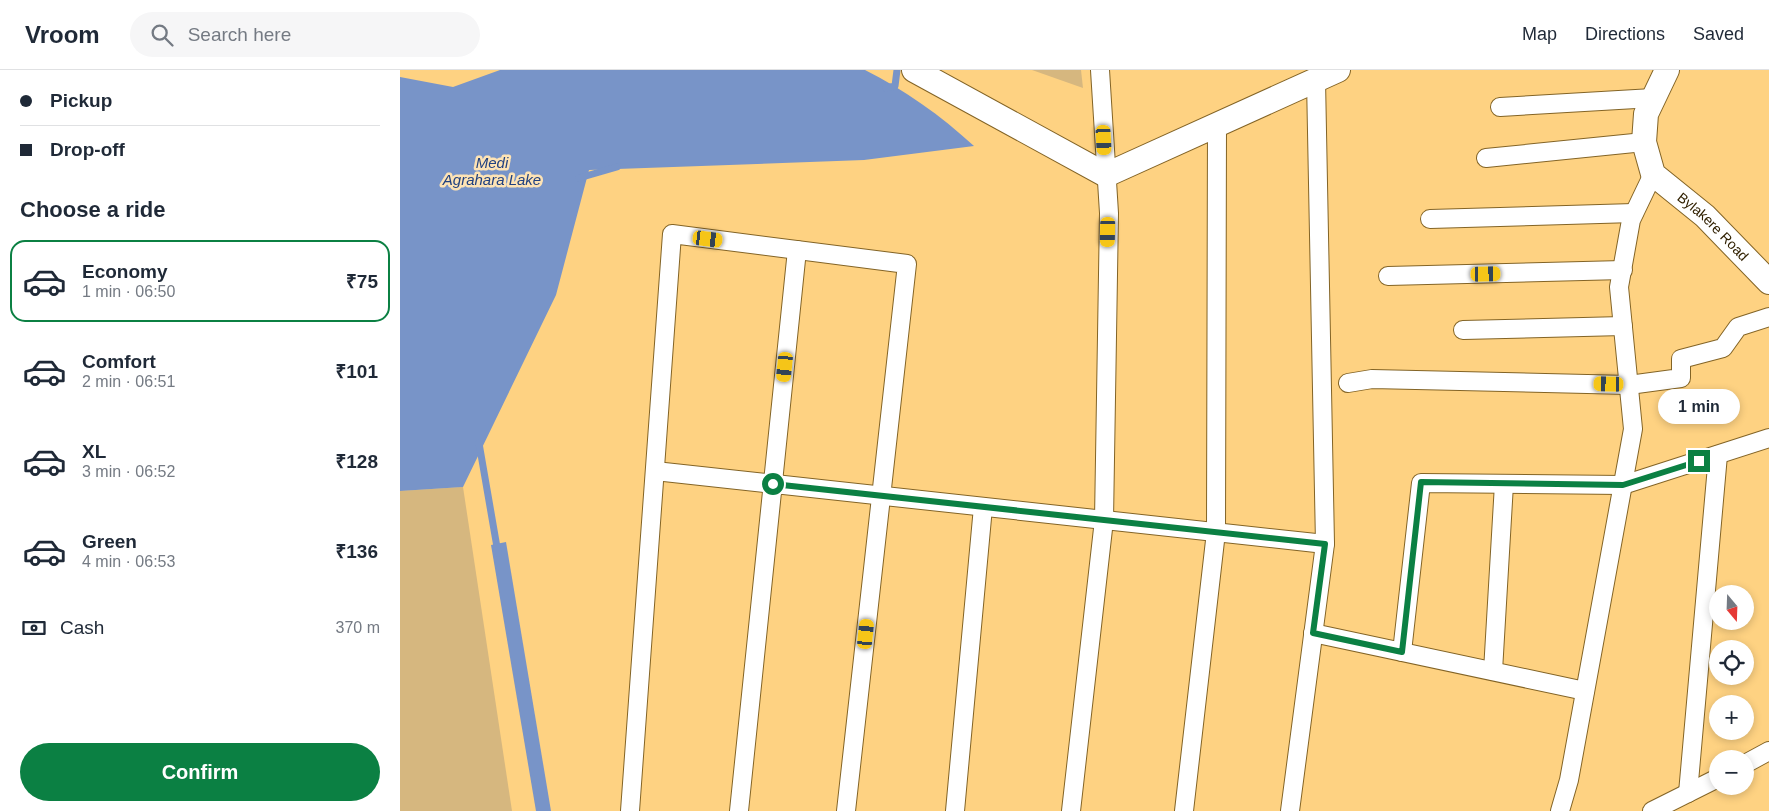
<!DOCTYPE html>
<meta charset="utf-8">
<style>
body{margin:0;font-family:Arial,sans-serif;background:#f6f6f7;color:#1f2937;height:100vh;display:flex;flex-direction:column;font-size:19px;white-space:nowrap}
*{box-sizing:border-box;margin:0}
p{font-size:16px;color:#747a83}
.icon{flex:none;width:28px;height:28px;fill:none;stroke:currentColor;stroke-width:2;stroke-linecap:round;stroke-linejoin:round}
.map{position:relative;flex:1;overflow:hidden}
.sheet{display:flex;flex-direction:column;background:#fff;width:400px}
.sheet>*{flex:none}
.guide{display:grid;align-content:center;height:110px;padding:0 20px;background:#fff}
.needle{width:32px;rotate:161deg}
.tools{position:absolute;left:1309px;top:515px;display:grid;gap:10px}
.tools a{display:grid;place-items:center;width:45px;height:45px;border-radius:50%;background:#fff;box-shadow:0 2px 8px #0003;font-size:25px}
.end{position:absolute;width:22px;height:22px;margin:-11px;border:6px solid #0b8043;background:#fff;box-shadow:0 0 0 2px #fff}
.from{border-radius:50%}
.bubble{position:absolute;height:35px;border-radius:18px;background:#fff;box-shadow:0 2px 8px #0003;font-size:16px;font-weight:600;line-height:35px;text-align:center}
.car{position:absolute;width:15px;height:30px;margin:-15px -8px;border-radius:6px;box-shadow:0 0 4px 1px #0007;background:linear-gradient(#f5c518 24%,#345 0 40%,#f5c518 0 76%,#345 0 86%,#f5c518 0)}
.guide b{display:flex;align-items:center;gap:18px;height:48px;font-size:19px}
.guide b+b{border-top:1px solid #e0e1e3}
.guide i{width:12px;height:12px;background:#1f2937}
ul{padding:0;list-style:none}
li{display:flex;align-items:center;gap:15px;height:82px;margin:0 10px 8px;padding:0 10px;border:2px solid transparent;border-radius:15px}
li div{flex:1}
li b{display:block;font-size:19px}
li em{font-style:normal;font-weight:600}
li.active{border-color:#0b8043}
li>.icon{width:45px;height:45px;stroke-width:1.5}
h2{padding:0 20px;font-size:22px;line-height:60px}
.pay{display:flex;align-items:center;gap:12px;height:55px;padding:0 20px;font-size:19px}
.pay p{margin-inline-start:auto}
.cta{display:flex;gap:10px;margin-top:auto;padding:10px 20px}
.cta a{flex:1;height:58px;border-radius:30px;background:#0b8043;color:#fff;font-size:20px;font-weight:600;line-height:58px;text-align:center}
header{display:flex;align-items:center;gap:30px;box-sizing:border-box;height:70px;padding:0 25px;background:#fff;border-bottom:1px solid #e0e1e3}
header strong{font-size:24px}
nav{display:flex;gap:28px;margin-inline-start:auto;font-size:18px}
.search{width:350px;height:45px;background:#f6f6f7;display:flex;align-items:center;gap:12px;box-sizing:border-box;padding:0 18px;border-radius:28px;color:#747a83;font-size:19px}
main{display:flex;flex:1;min-height:0}
.map>svg:first-child{display:block}
</style>
<header>
<strong>Vroom</strong>
<div class="search"><svg class="icon" aria-label="search" viewBox="0 0 24 24"><circle cx="10" cy="10" r="6"/><path d="M15 15l6 6"/></svg>Search here</div>
<nav><a>Map</a><a>Directions</a><a>Saved</a></nav>
</header>
<main>
<section class="sheet">
<div class="guide">
<b><i class="from"></i>Pickup</b>
<b><i></i>Drop-off</b>
</div>
<h2>Choose a ride</h2>
<ul>
<li class="active"><svg class="icon" aria-label="car" viewBox="0 0 24 24"><path d="M5 17H2v-5l4-1 3-4h7l3 4 3 1v5h-3M9 17h6M6 11h13"/><circle cx="7" cy="17" r="2"/><circle cx="17" cy="17" r="2"/></svg><div><b>Economy</b><p>1 min · 06:50</p></div><em>₹75</em></li>
<li><svg class="icon" aria-label="car" viewBox="0 0 24 24"><path d="M5 17H2v-5l4-1 3-4h7l3 4 3 1v5h-3M9 17h6M6 11h13"/><circle cx="7" cy="17" r="2"/><circle cx="17" cy="17" r="2"/></svg><div><b>Comfort</b><p>2 min · 06:51</p></div><em>₹101</em></li>
<li><svg class="icon" aria-label="car" viewBox="0 0 24 24"><path d="M5 17H2v-5l4-1 3-4h7l3 4 3 1v5h-3M9 17h6M6 11h13"/><circle cx="7" cy="17" r="2"/><circle cx="17" cy="17" r="2"/></svg><div><b>XL</b><p>3 min · 06:52</p></div><em>₹128</em></li>
<li><svg class="icon" aria-label="car" viewBox="0 0 24 24"><path d="M5 17H2v-5l4-1 3-4h7l3 4 3 1v5h-3M9 17h6M6 11h13"/><circle cx="7" cy="17" r="2"/><circle cx="17" cy="17" r="2"/></svg><div><b>Green</b><p>4 min · 06:53</p></div><em>₹136</em></li>
</ul>
<div class="pay"><svg class="icon" aria-label="cash" viewBox="0 0 24 24"><path d="M3 7h18v10H3z"/><circle cx="12" cy="12" r="2"/></svg>Cash<p>370 m</p></div>
<div class="cta"><a>Confirm</a></div>
</section>
<div class="map">
<svg width="1369" height="741" viewBox="0 0 1369 741">
<rect width="100%" height="100%" fill="#fed282"/>
<g fill="#d6b77f">
<polygon points="632,0 681,0 683,18"/>
<polygon points="63,417 112,741 0,741 0,421"/>
</g>
<g fill="#7894c8">
<path d="M100 0H465C505 20 540 45 574 76L464 90 189 100 156 225 63 417 0 421V7L53 17Z"/>
<polygon points="106,472 151,741 136,741 91,475"/>
</g>
<g fill="none" stroke-linecap="round" stroke-linejoin="round">
<g stroke="#7894c8" stroke-width="7">
<polyline points="486,18 495,16 497,0"/>
<polyline points="179,108 217,97"/>
<polyline points="79,373 98,483"/>
</g>
<defs>
<g id="street">
<polyline points="1100,37 1253,28"/>
<polyline points="1086,88 1244,72"/>
<polyline points="1030,149 1234,143"/>
<polyline points="988,206 1223,200"/>
<polyline points="1063,260 1223,256"/>
<polyline points="948,313 972,309 1229,315 1281,308 1281,289 1323,278 1338,257 1369,247"/>
<polyline points="255,401 925,474"/>
<polyline points="913,563 1185,621"/>
<polyline points="1002,582 1021,413 1223,415 1369,368"/>
<polyline points="1093,601 1104,414"/>
<polyline points="1345,694 1369,681"/>
<polyline points="1288,723 1318,385"/>
<polyline points="230,741 272,164 507,194 446,741"/>
<polyline points="339,741 397,180"/>
<polyline points="555,741 583,437"/>
<polyline points="671,741 704,450 709,143 700,0"/>
<polyline points="784,741 816,462 817,55"/>
<polyline points="890,741 925,474 916,10"/>
<polyline points="1160,741 1169,710 1233,359 1219,217 1231,150 1253,104"/>
<polyline points="1252,741 1318,708"/>
</g>
<g id="secondary">
<polyline points="514,0 706,105 938,0"/>
<path id="s1" d="M1267 0 1246 44 1244 72 1253 104 1305 146 1369 212"/>
</g>
</defs>
<use href="#street" stroke="#836426" stroke-width="20"/>
<use href="#secondary" stroke="#836426" stroke-width="26"/>
<use href="#street" stroke="#fff" stroke-width="18"/>
<use href="#secondary" stroke="#fff" stroke-width="24"/>
</g>
<g fill="none" stroke-linecap="round" stroke-linejoin="round">
<polyline stroke="#0b8043" stroke-width="6" points="373,414 925,474 913,563 1002,582 1021,412 1223,415 1299,391"/>
</g>
<g text-anchor="middle" stroke-width="5" stroke-linejoin="round" paint-order="stroke">
<g font-size="14" fill="#302000" stroke="#fde3b5">
<text dy="5" stroke="none"><textPath href="#s1" startOffset="190">Bylakere Road</textPath></text>
</g>
<g font-size="15" font-style="italic" fill="#204180" stroke="#fde3b5">
<text x="92" y="98">Medi<tspan x="92" dy="17">Agrahara Lake</tspan></text>
</g>
</g>
</svg>
<div class="tools">
<a><svg class="needle" viewBox="-14 -14 28 28"><path d="M0-13l5 13h-10z" fill="#e53935"/><path d="M0 13l5-13h-10z" fill="#747a83"/></svg></a>
<a><svg class="icon" aria-label="locate" viewBox="0 0 24 24"><circle cx="12" cy="12" r="6"/><path d="M12 2v4M12 18v4M2 12h4M18 12h4"/></svg></a>
<a>+</a>
<a>−</a>
</div>
<i class="end from" style="left:373px;top:414px"></i>
<i class="end" style="left:1299px;top:391px"></i>
<div class="bubble" style="left:1258px;top:319px;width:82px">1 min</div>
<i class="car" style="left:704px;top:70px;rotate:177deg"></i>
<i class="car" style="left:708px;top:162px;rotate:181deg"></i>
<i class="car" style="left:308px;top:169px;rotate:97deg"></i>
<i class="car" style="left:1086px;top:204px;rotate:89deg"></i>
<i class="car" style="left:385px;top:297px;rotate:186deg"></i>
<i class="car" style="left:1209px;top:314px;rotate:271deg"></i>
<i class="car" style="left:466px;top:564px;rotate:6deg"></i>
</div>
</main>
